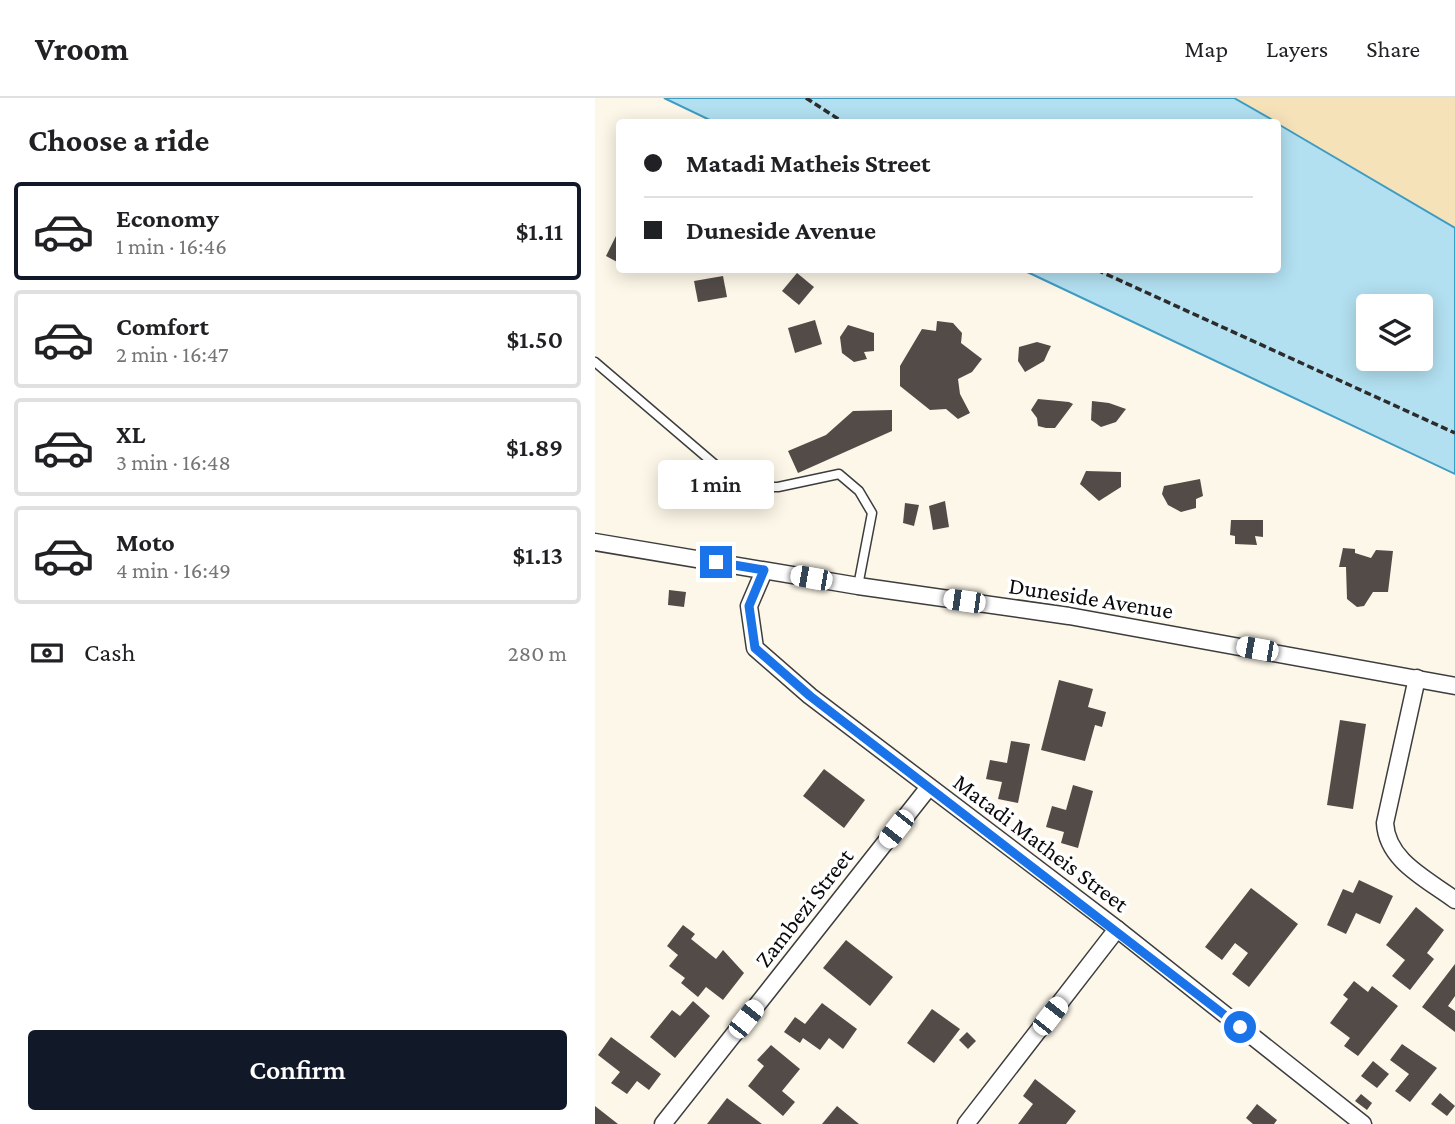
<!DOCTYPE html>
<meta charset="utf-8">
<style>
body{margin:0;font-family:"Crimson Pro",serif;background:#f2f2f2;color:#202124;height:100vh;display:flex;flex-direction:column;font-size:26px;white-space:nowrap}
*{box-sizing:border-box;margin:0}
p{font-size:23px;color:#757577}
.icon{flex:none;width:38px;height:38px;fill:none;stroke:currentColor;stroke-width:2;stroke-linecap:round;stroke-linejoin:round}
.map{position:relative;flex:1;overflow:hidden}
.panel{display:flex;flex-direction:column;background:#fff;width:595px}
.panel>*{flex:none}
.top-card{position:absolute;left:21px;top:21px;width:665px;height:154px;border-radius:7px;box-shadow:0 4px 18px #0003;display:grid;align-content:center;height:154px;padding:0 28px;background:#fff}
.buttons{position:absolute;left:761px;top:196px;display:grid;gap:14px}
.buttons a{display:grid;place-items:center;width:77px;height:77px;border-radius:7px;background:#fff;box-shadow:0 4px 18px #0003;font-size:35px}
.end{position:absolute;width:32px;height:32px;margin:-16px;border:9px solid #1a73e8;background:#fff;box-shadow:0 0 0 4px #fff}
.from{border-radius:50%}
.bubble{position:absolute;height:49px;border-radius:7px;background:#fff;box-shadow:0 4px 18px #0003;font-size:23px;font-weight:600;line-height:49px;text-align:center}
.car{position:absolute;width:21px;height:42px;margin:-21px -10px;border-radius:9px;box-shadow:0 0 5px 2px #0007;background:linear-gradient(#fff 24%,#345 0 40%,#fff 0 76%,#345 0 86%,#fff 0)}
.top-card b{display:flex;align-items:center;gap:24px;height:66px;font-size:26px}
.top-card b+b{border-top:2px solid #e0e0e0}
.top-card i{width:18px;height:18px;background:#202124}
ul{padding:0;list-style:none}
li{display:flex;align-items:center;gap:21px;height:98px;margin:0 14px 10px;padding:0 14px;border:4px solid #e0e0e0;border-radius:7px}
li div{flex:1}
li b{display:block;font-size:26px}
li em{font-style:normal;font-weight:600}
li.selected{border-color:#111827}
li>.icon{width:63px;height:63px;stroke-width:1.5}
h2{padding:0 28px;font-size:32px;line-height:84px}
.pay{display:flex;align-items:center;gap:18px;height:77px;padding:0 28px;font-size:26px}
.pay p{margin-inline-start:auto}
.button{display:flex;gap:14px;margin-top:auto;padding:14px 28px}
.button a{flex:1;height:80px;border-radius:7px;background:#111827;color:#fff;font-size:28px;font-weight:600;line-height:80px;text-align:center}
header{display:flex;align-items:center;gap:42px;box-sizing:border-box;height:98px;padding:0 35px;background:#fff;border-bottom:2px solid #e0e0e0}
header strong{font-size:33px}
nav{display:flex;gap:38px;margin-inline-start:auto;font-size:24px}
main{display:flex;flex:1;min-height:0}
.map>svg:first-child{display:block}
</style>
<header>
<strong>Vroom</strong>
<nav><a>Map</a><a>Layers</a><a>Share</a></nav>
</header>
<main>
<section class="panel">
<h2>Choose a ride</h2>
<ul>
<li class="selected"><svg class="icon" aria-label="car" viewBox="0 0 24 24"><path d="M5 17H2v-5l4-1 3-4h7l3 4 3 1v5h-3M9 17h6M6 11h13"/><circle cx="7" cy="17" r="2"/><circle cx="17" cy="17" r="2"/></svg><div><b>Economy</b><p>1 min · 16:46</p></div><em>$1.11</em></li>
<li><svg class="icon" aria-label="car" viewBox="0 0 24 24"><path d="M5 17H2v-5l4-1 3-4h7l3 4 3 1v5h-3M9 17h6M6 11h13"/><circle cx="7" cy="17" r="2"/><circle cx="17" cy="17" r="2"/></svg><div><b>Comfort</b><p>2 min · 16:47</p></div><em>$1.50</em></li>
<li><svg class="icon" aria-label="car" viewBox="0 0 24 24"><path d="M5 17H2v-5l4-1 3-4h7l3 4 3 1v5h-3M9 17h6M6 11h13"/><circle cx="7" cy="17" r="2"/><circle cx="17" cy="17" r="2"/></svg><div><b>XL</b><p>3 min · 16:48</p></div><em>$1.89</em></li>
<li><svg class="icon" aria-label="car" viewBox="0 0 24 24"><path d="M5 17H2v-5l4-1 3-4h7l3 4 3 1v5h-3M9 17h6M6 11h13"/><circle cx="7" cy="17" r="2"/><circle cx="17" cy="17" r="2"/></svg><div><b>Moto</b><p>4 min · 16:49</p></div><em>$1.13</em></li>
</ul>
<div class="pay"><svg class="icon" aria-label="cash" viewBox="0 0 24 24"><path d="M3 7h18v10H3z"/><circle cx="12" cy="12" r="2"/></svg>Cash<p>280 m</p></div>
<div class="button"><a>Confirm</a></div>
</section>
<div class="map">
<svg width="860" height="1026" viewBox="0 0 860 1026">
<rect width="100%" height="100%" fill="#fdf7e9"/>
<polygon fill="#f6e2b9" points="639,0 860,0 860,130"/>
<g fill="#b2e0f1" stroke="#3e9bc2" stroke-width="2" fill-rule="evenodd">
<polygon points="69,0 639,0 681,24 119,24"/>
<path d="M683 26 860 130V376L428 172H682ZM774 208H826V261H774Z"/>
</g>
<g fill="#524b48">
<polygon points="24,132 24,165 11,158"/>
<polygon points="202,175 219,189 204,207 187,193"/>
<polygon points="128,178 132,199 103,204 99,183"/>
<polygon points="220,222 227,246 200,255 193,230"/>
<polygon points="342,223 358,225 367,235 366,245 387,261 377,274 363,281 365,296 375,315 363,321 351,311 335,312 305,288 305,268 327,231 341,233"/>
<polygon points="253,227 279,235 279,253 269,254 272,261 259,264 247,255 245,239"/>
<polygon points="442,244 456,248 453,254 449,263 430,274 423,263 424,249"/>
<polygon points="443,301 474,304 478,306 460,330 451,330 443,328 442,320 436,312"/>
<polygon points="497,303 514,305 531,311 521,324 506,329 496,322"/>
<polygon points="297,312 297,333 203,375 193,353 231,337 258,313"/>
<polygon points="491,373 526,374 526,389 504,403 485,386"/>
<polygon points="605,381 608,398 601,401 601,410 586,414 573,407 567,396 569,388"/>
<polygon points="350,403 354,429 338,432 334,408"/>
<polygon points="310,405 324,407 319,428 308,425"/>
<polygon points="636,422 668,422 668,439 660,438 662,447 640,446 640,438 635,437"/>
<polygon points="748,450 760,451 760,455 776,460 781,452 798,453 793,494 778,494 769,508 762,509 752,501 751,469 744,469"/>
<polygon points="74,492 91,494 89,509 73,507"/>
<polygon points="464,582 498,591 493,609 511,614 507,629 500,627 490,663 446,652"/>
<polygon points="745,622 771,626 758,711 732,707"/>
<polygon points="416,643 435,646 423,705 403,701 407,684 391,681 395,662 412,665"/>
<polygon points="229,671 270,702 249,730 208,698"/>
<polygon points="478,687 498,693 483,750 466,745 469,734 451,729 457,708 471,712"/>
<polygon points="764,782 798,798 785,826 761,815 751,836 732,827 748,791 758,795"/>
<polygon points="656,790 703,826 654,889 637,876 653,855 640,845 627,862 610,849"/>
<polygon points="821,809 849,832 832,855 839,861 815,892 797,878 810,862 791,847"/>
<polygon points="88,827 100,836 96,841 121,861 128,852 149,875 128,902 111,889 103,899 86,885 90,880 74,868 83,857 72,848"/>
<polygon points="251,842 298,879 275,908 228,870"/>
<polygon points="860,866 860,898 853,908 860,913 860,934 827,909"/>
<polygon points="759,883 773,894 777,888 803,908 763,958 749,948 755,940 735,925 753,901 748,897"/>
<polygon points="98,903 115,918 80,960 55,939 77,912 85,918"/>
<polygon points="227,905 262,931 248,951 234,940 225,952 208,940 205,945 189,934 200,919 210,926"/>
<polygon points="337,911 365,931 339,965 312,945"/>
<polygon points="372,934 381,943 373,951 364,942"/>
<polygon points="16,939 66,976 54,992 42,983 32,996 16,985 25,974 3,957"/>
<polygon points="807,946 842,970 815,1004 800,993 814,976 795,962"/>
<polygon points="176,947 205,971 187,993 200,1004 188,1018 153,988 169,968 162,962"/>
<polygon points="778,963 794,976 782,990 766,978"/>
<polygon points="440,981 481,1013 471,1026 423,1026 438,1006 428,998"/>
<polygon points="845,995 860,1008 852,1018 836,1006"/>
<polygon points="766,996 777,1005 772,1012 760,1003"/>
<polygon points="132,1000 167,1026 112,1026"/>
<polygon points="662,1006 682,1022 679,1026 658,1026 651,1020"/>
<polygon points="0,1008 23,1026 0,1026"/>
<polygon points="242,1008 264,1026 227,1026"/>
</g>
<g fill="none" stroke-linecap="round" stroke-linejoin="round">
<defs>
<polyline id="lane" points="0,264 130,375 164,389 183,389 244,376 264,393 277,415 263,488"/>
<g id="street">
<polyline points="0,444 263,488 474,518 860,588"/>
<polyline points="169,473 154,508 160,550 215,598 522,831 768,1026"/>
<path d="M822 580 790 725C792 763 832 781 860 802"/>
<polyline points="68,1026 334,689"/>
<polyline points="371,1026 522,831"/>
</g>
</defs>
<use href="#lane" stroke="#3d3d3d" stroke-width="11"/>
<use href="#street" stroke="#3d3d3d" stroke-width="19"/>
<g stroke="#2c2c2c" stroke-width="3.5" stroke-dasharray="7 3.5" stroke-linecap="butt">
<polyline points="211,0 248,24"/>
<polyline points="502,172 860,335"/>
</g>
<use href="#lane" stroke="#fff" stroke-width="8"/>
<use href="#street" stroke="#fff" stroke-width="16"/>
</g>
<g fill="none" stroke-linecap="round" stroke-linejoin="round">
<polyline stroke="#1a73e8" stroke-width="9" points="121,464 169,472 154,508 160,550 215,598 645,929"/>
</g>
<g text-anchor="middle" stroke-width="7" stroke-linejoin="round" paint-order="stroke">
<g font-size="24" fill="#0a0a0a" stroke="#fff">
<text transform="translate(496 500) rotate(9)" y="8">Duneside Avenue</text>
<text transform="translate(446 745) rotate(37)" y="8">Matadi Matheis Street</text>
<text transform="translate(209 810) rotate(-52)" y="8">Zambezi Street</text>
</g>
</g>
</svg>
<div class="buttons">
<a><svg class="icon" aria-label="layers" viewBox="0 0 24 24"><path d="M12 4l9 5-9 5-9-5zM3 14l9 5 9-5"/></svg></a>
</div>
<i class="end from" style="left:645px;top:929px"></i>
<i class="end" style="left:121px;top:464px"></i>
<div class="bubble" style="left:63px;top:362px;width:116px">1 min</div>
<i class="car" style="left:216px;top:480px;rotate:280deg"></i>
<i class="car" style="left:369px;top:503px;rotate:278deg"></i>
<i class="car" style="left:662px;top:551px;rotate:280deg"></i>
<i class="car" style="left:301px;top:731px;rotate:218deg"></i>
<i class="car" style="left:455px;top:918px;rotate:38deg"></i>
<i class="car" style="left:151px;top:921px;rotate:38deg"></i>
<div class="top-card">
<b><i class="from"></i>Matadi Matheis Street</b>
<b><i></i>Duneside Avenue</b>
</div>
</div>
</main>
